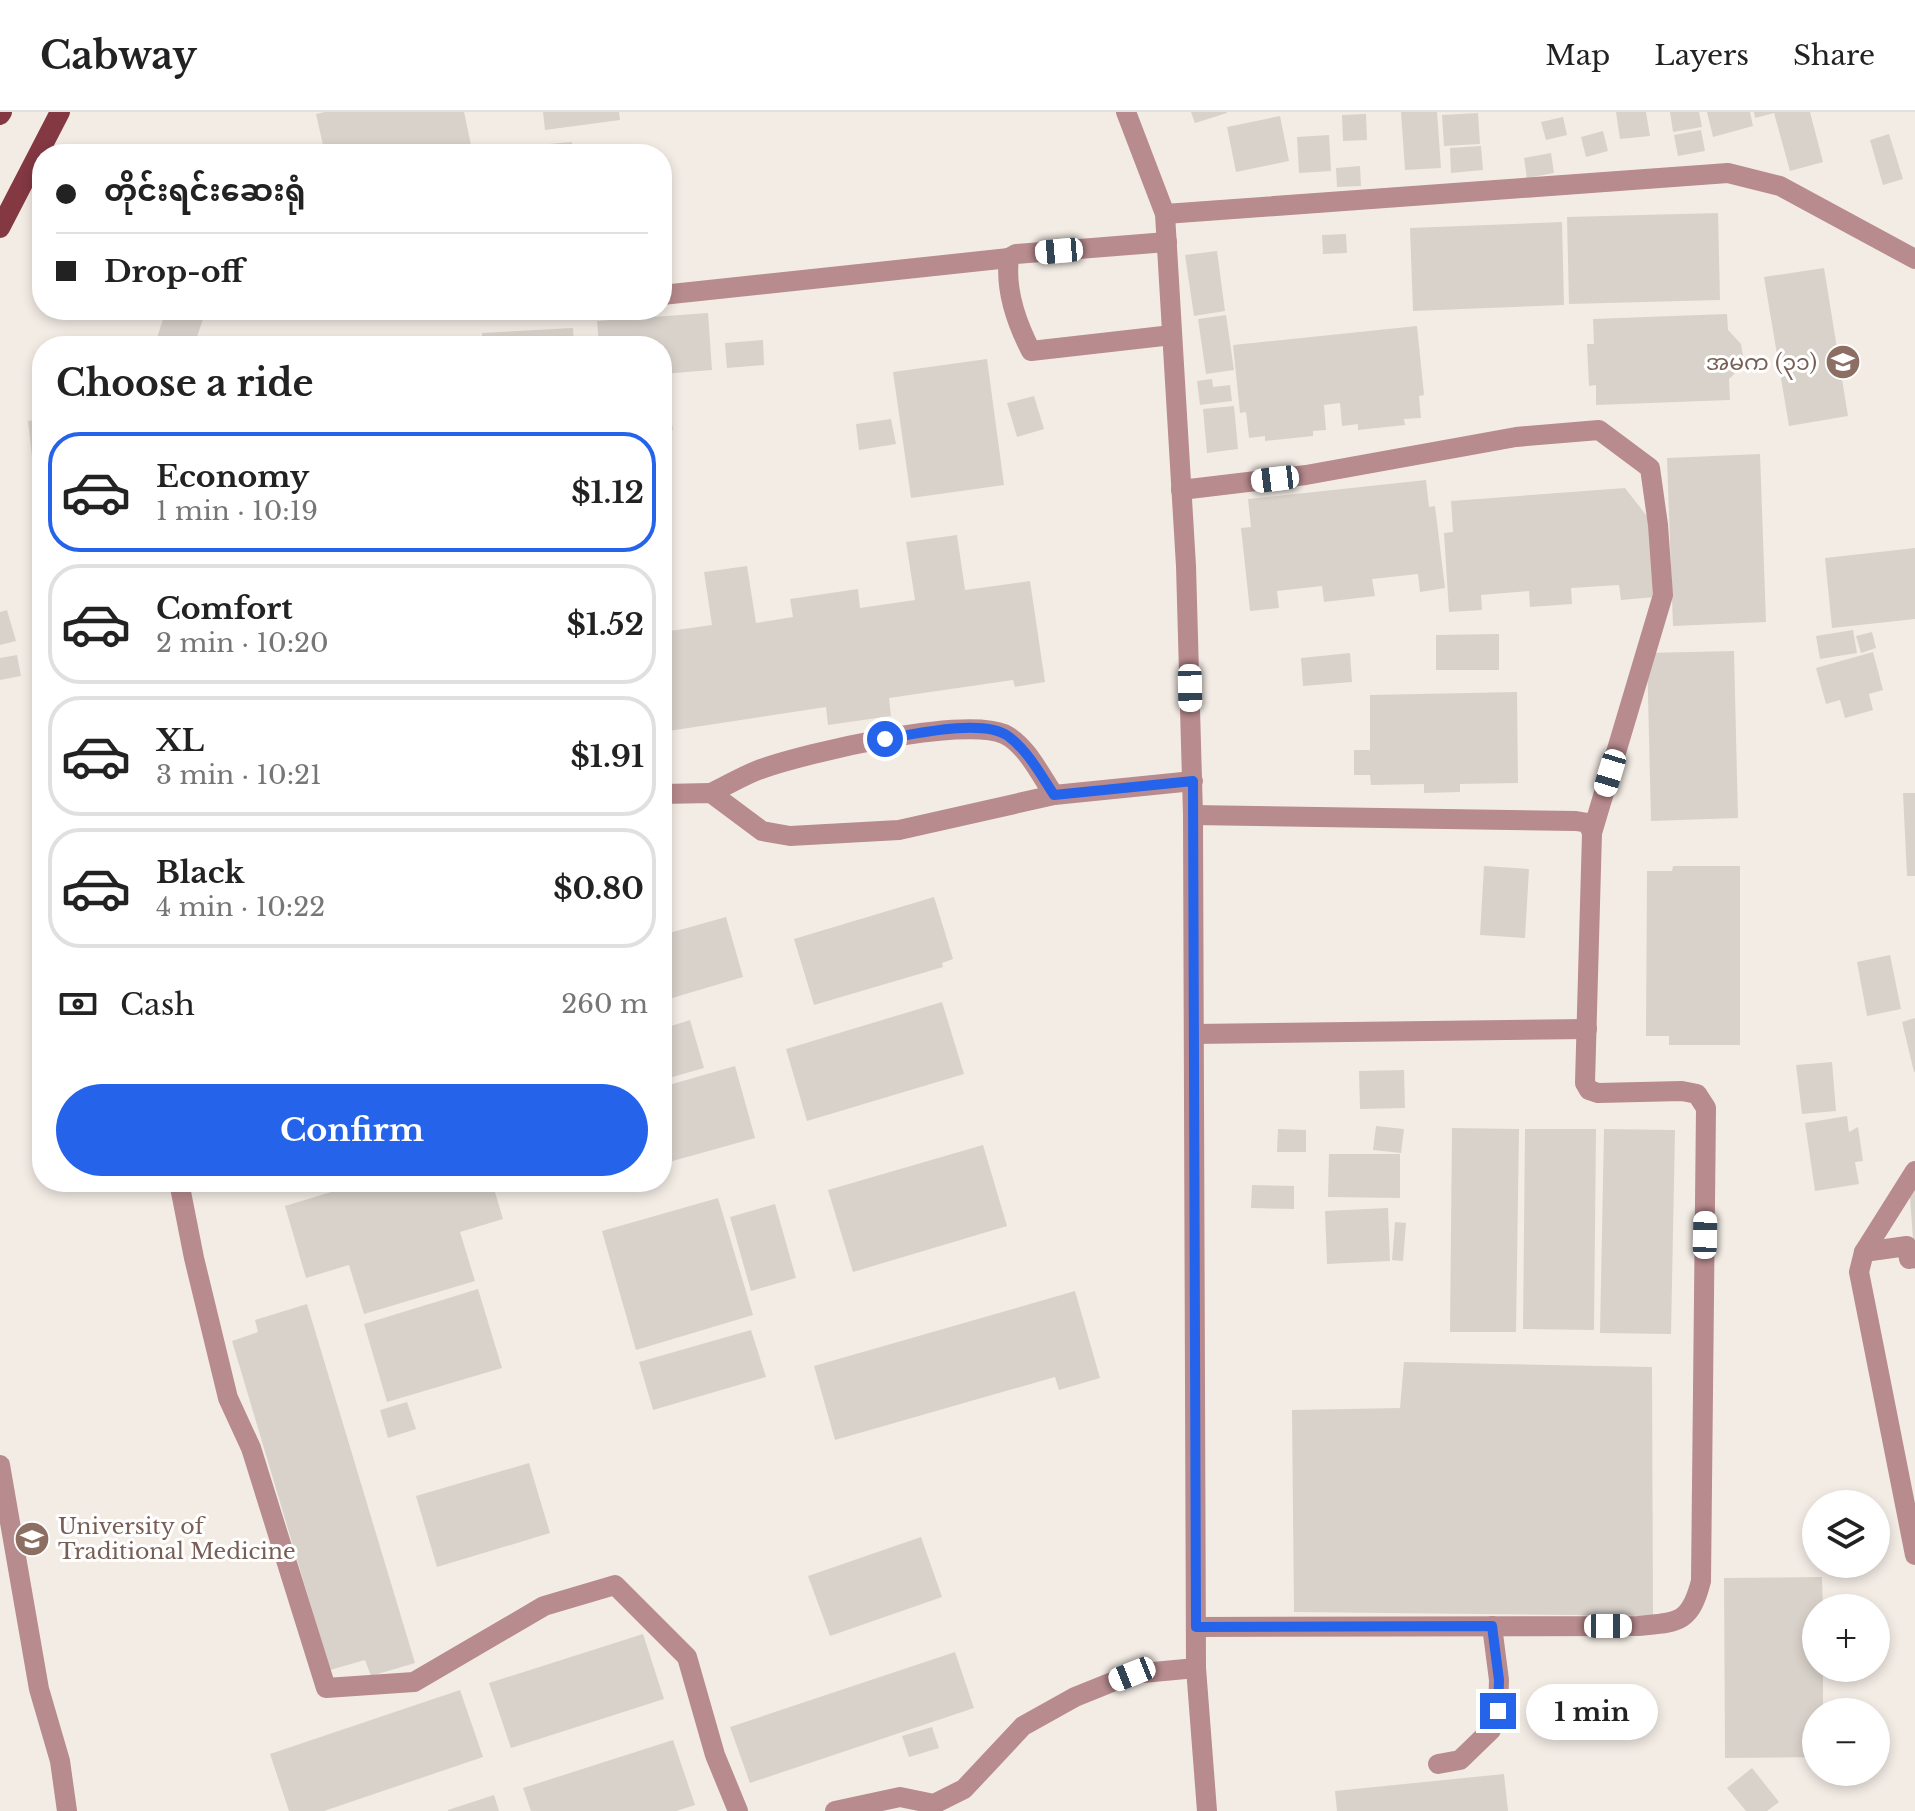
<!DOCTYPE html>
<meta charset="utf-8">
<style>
body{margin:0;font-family:"Libre Baskerville","Noto Sans Myanmar",serif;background:#f6f6f6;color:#222;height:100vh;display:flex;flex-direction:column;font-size:30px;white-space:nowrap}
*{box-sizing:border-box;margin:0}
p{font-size:26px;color:#767676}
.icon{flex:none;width:44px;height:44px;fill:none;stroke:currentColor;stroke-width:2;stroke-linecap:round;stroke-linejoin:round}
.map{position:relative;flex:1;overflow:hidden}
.panel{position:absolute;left:32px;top:224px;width:640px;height:856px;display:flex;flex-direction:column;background:#fff;border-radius:32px;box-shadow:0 4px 12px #0003}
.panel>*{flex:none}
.guide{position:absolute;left:32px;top:32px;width:640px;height:176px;border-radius:32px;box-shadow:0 4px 12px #0003;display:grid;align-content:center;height:176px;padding:0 24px;background:#fff}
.buttons{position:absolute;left:1802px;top:1378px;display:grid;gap:16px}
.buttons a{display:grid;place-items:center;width:88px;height:88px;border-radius:50%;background:#fff;box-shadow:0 4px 12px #0003;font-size:40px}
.end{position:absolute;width:36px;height:36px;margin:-18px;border:10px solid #2563eb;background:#fff;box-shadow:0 0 0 4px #fff}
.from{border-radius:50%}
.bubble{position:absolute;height:56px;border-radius:28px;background:#fff;box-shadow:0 4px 12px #0003;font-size:26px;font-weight:700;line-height:56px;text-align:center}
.car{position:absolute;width:24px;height:48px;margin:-24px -12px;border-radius:10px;box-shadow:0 0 6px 2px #0007;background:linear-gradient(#fff 24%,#345 0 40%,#fff 0 76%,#345 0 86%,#fff 0)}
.guide b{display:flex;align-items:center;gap:28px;height:76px;font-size:30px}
.guide b+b{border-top:2px solid #e0e0e0}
.guide i{width:20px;height:20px;background:#222}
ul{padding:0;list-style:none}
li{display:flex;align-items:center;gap:24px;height:120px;margin:0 16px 12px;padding:0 8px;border:4px solid #e0e0e0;border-radius:32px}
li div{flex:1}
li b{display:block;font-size:30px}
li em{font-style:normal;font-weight:700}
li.current{border-color:#2563eb}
li>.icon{width:72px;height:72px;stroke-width:1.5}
h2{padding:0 24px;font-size:36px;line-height:96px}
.pay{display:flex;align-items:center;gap:20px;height:88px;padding:0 24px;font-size:30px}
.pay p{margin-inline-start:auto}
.primary-button{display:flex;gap:16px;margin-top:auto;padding:16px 24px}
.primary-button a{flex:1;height:92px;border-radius:48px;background:#2563eb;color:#fff;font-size:32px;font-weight:700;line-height:92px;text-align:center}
header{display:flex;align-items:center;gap:48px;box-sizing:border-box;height:112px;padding:0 40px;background:#fff;border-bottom:2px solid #e0e0e0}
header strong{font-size:38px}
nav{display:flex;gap:44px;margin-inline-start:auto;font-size:28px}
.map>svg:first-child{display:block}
</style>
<header>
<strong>Cabway</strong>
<nav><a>Map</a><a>Layers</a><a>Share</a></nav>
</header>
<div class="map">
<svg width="1915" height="1699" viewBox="0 0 1915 1699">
<rect width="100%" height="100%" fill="#f3ece5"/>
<g fill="#d9d2cb">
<polygon points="325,0 464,0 473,42 325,42 316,2"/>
<polygon points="543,0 619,0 620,8 545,18"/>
<polygon points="1191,0 1227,0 1227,1 1195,11"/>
<polygon points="1401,0 1437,0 1441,56 1405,58"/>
<polygon points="1616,0 1646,0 1650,24 1620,27"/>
<polygon points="1670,0 1699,0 1702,15 1673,20"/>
<polygon points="1707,0 1750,0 1753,14 1713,25"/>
<polygon points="1754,0 1810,0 1823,50 1790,59 1774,1 1755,6"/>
<polygon points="1478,1 1480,32 1444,34 1442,3"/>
<polygon points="1366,2 1367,28 1343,29 1342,3"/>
<polygon points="1280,4 1289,49 1236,60 1227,15"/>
<polygon points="1563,5 1567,23 1546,28 1541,10"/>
<polygon points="1701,18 1705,39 1678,44 1674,23"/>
<polygon points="1603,19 1608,39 1586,45 1581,25"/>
<polygon points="1889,22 1903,67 1883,73 1870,28"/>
<polygon points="1329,23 1331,59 1299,61 1297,25"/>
<polygon points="572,30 573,42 504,42 503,36"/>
<polygon points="1481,34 1483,58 1451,61 1450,36"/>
<polygon points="1551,41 1554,61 1527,66 1524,46"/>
<polygon points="1360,54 1361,74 1337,75 1336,56"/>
<polygon points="1718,101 1720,188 1569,192 1567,105"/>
<polygon points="1562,110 1564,193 1413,199 1410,116"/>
<polygon points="1346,122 1347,141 1323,142 1322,123"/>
<polygon points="1217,139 1225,199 1194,204 1185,143"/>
<polygon points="1824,156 1848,304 1789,314 1764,165"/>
<polygon points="166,198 203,207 194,234 172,234 156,229"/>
<polygon points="708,201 712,258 662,262 662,234 599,234 597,209"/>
<polygon points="1727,202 1728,218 1741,232 1743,244 1740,256 1729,267 1730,288 1596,293 1596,273 1589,274 1587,232 1594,232 1593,207"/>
<polygon points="1226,203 1234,258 1206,262 1198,207"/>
<polygon points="1417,214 1424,283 1419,284 1421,306 1404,307 1405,313 1358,318 1358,312 1342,314 1340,291 1324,293 1326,318 1313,319 1313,324 1265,329 1265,324 1249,326 1246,300 1240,301 1233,233"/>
<polygon points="573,216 574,234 482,234 482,221"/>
<polygon points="763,228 764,253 727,256 725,231"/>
<polygon points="987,247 1004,373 911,386 893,260"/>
<polygon points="1212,267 1213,275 1230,273 1232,289 1200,293 1197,269"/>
<polygon points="1034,284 1044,317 1017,325 1007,291"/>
<polygon points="668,287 673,318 662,319 662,288"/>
<polygon points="1234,294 1238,337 1207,341 1203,297"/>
<polygon points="42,307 42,344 32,345 28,309"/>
<polygon points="891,307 896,332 859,338 856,312"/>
<polygon points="1760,342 1766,510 1673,514 1667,346"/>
<polygon points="1426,368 1429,395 1435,394 1445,476 1420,480 1418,462 1372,467 1375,484 1324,490 1322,474 1277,479 1279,496 1250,499 1241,416 1251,415 1248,387"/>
<polygon points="1625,376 1650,408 1656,485 1621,488 1619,473 1571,476 1572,492 1530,495 1529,479 1481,483 1482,498 1449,500 1444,421 1453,420 1451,389"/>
<polygon points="957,423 965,478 1030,469 1045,570 1015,575 1013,568 889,586 891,604 828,613 826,595 662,620 662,520 712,513 704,460 747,454 756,511 793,505 790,487 858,477 860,496 915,488 906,430"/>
<polygon points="1915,436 1915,507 1832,516 1825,446"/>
<polygon points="7,498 16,529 0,533 0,500"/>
<polygon points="1853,518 1857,541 1820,547 1816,524"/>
<polygon points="1872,520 1876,536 1861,541 1856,524"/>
<polygon points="1499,522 1499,558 1436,558 1436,523"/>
<polygon points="1734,539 1738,706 1651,709 1647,541"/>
<polygon points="1873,540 1883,578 1869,582 1873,598 1845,606 1840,588 1826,592 1816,556"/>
<polygon points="1350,541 1352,570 1303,574 1301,546"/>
<polygon points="17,543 21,564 0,568 0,546"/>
<polygon points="1517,580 1518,671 1460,672 1460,680 1424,681 1424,672 1371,673 1370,663 1354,663 1354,638 1370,638 1370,583"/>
<polygon points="1903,681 1915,681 1915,764 1907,764"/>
<polygon points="1484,754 1529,757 1525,826 1480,823"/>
<polygon points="1673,754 1740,754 1740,933 1669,933 1669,924 1646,924 1647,759 1672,759"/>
<polygon points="934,785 953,847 942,851 943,855 814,893 794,827"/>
<polygon points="726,805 743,865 662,889 662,823"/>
<polygon points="1890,843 1901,897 1867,904 1857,850"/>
<polygon points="942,890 964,962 807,1009 786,937"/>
<polygon points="1915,906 1915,960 1914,960 1902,910"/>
<polygon points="690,908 704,956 662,968 662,917"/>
<polygon points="1832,950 1836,999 1802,1002 1796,953"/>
<polygon points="735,954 755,1026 662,1052 662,975"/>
<polygon points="1404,958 1405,996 1360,997 1359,959"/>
<polygon points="1847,1004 1849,1020 1858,1015 1863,1049 1855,1050 1859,1072 1815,1079 1805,1011"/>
<polygon points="1376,1014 1404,1017 1401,1041 1373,1038"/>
<polygon points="1452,1016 1519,1017 1516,1220 1450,1220"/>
<polygon points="1278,1017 1306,1018 1306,1040 1277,1040"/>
<polygon points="1525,1017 1596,1017 1594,1218 1523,1217"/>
<polygon points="1604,1017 1675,1018 1671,1222 1600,1221"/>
<polygon points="983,1033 1007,1114 853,1160 828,1078"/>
<polygon points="1329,1042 1400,1042 1400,1086 1328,1085"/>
<polygon points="364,1070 492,1070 503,1107 460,1120 475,1169 364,1202 349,1153 306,1166 285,1094"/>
<polygon points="1909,1072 1915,1072 1915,1127 1913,1127"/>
<polygon points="1252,1073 1294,1074 1294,1097 1251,1096"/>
<polygon points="718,1086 753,1203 636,1238 602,1119"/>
<polygon points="775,1092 796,1166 751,1179 730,1105"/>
<polygon points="1388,1096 1390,1149 1327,1152 1325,1099"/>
<polygon points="1395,1110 1406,1111 1403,1149 1392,1148"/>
<polygon points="478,1177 502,1256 387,1290 364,1212"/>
<polygon points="1075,1179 1100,1266 1059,1278 1055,1265 835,1328 814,1254"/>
<polygon points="307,1192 415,1551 371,1564 365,1548 330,1558 232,1229 258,1220 255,1208"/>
<polygon points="751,1218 766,1265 653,1298 639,1250"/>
<polygon points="1404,1250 1652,1255 1653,1504 1294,1500 1292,1298 1400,1296"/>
<polygon points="407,1290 416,1317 388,1326 380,1298"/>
<polygon points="529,1351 550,1421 437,1455 416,1384"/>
<polygon points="921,1425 942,1485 830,1524 808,1464"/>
<polygon points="1822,1465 1823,1496 1816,1496 1816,1556 1823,1556 1823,1600 1816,1600 1816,1645 1725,1646 1724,1466"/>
<polygon points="643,1522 664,1587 511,1636 489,1571"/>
<polygon points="955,1540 974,1596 750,1671 730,1615"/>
<polygon points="460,1578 483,1645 324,1699 289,1699 270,1642"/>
<polygon points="932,1615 939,1636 909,1645 902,1624"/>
<polygon points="673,1628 695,1693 676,1699 531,1699 523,1676"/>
<polygon points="1752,1656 1779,1690 1767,1699 1746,1699 1727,1676"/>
<polygon points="1504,1662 1508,1699 1337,1699 1335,1679"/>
<polygon points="494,1683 499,1699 448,1699 448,1698"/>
</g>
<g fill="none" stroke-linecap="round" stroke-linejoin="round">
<g stroke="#b88b8e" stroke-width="20">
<path d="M1167 130 1016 142 1009 146C1005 177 1017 212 1031 239L1172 223"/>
<polyline points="662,183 1009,146"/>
<polyline points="1438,1652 1460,1648 1491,1618 1498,1599 1499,1568 1492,1514"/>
</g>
<g stroke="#b88b8e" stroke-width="20">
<polyline points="1126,0 1165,102 1186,454 1193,703 1196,1556 1207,1699"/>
<polyline points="1165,102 1728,61 1780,74 1915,147"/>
<polyline points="1181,378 1306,363 1516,325 1599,318 1650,356 1658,413 1663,483 1592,721"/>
<path d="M711 681C728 673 744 663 761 657 806 641 963 604 1004 622 1026 632 1041 664 1054 683"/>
<polyline points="662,682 711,681 762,719 790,724 899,718 1054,683 1193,669"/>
<path d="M1193 703 1576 709 1588 711 1592 721 1585 971 1589 978 1598 981 1682 979 1697 982 1706 996 1701 1469C1690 1512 1678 1510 1638 1514L1196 1515"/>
<polyline points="1194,922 1587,917"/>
<polyline points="1915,1059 1864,1140 1859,1160 1915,1443"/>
<polyline points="179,1070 194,1146 228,1286 251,1336 326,1576 414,1570 544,1494 615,1473 687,1545 715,1643 738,1699"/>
<polyline points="1864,1140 1907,1134 1909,1147 1915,1146"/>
<polyline points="0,1353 39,1577 60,1649 67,1699"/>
<polyline points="835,1699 900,1685 934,1692 964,1677 1023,1614 1075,1585 1132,1562 1196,1556"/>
</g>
<g stroke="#833842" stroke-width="20">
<polyline points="0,3 2,0"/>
<polyline points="0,116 60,0"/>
</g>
</g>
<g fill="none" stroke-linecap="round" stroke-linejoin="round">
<path stroke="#2563eb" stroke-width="10" d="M885 627C914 622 983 606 1008 624 1028 639 1041 663 1054 683L1193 669 1196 1515 1492 1514 1499 1568 1498 1599"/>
</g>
<defs>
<symbol id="school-disc" viewBox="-11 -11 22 22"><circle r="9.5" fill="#8d6e63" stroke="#fff"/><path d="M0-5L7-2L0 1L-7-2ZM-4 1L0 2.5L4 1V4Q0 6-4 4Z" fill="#fff"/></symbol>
<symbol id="university-disc" viewBox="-11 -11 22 22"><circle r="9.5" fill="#8d6e63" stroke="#fff"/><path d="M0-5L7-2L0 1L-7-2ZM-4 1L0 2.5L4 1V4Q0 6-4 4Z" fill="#fff"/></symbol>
</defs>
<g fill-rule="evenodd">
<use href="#school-disc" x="1823" y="230" width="40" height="40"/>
<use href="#university-disc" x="12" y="1407" width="40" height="40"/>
</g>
<g text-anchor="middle" stroke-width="6" stroke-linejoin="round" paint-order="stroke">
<g font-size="22" fill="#785e54" stroke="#fff" text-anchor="end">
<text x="1817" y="258">အမက (၃၁)</text>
<text x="58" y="1422" text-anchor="start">University of<tspan x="58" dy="25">Traditional Medicine</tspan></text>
</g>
</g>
</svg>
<div class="buttons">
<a><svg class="icon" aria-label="layers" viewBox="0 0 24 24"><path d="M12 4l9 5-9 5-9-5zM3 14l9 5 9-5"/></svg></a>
<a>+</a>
<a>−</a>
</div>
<i class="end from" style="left:885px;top:627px"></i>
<i class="end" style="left:1498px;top:1599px"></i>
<div class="bubble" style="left:1526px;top:1572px;width:132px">1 min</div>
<i class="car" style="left:1059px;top:139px;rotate:265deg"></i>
<i class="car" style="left:1275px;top:367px;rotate:263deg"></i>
<i class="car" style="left:1190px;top:576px;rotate:179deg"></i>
<i class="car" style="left:1610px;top:661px;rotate:197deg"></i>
<i class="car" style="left:1705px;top:1123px;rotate:1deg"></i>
<i class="car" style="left:1608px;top:1514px;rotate:90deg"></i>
<i class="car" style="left:1132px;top:1562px;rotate:248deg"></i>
<div class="guide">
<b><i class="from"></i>တိုင်းရင်းဆေးရုံ</b>
<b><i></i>Drop-off</b>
</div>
<section class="panel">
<h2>Choose a ride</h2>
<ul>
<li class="current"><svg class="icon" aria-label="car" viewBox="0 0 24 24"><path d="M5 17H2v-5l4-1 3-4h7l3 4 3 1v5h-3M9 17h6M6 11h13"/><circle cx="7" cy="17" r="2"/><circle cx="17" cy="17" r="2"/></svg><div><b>Economy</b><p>1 min · 10:19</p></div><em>$1.12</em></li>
<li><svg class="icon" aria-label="car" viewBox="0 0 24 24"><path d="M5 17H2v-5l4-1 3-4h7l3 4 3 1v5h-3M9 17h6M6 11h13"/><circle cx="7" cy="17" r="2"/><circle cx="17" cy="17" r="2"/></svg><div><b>Comfort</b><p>2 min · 10:20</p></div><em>$1.52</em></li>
<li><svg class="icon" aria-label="car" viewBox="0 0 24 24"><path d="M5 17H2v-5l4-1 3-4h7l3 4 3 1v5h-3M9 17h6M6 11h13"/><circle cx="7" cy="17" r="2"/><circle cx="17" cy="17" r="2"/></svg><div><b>XL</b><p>3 min · 10:21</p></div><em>$1.91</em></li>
<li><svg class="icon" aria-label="car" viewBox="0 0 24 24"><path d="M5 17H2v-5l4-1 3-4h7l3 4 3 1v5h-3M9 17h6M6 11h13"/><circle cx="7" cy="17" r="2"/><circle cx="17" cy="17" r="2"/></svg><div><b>Black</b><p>4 min · 10:22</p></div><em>$0.80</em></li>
</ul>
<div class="pay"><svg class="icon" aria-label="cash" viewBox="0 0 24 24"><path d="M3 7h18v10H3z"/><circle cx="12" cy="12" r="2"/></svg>Cash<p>260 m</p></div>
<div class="primary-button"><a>Confirm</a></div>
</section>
</div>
